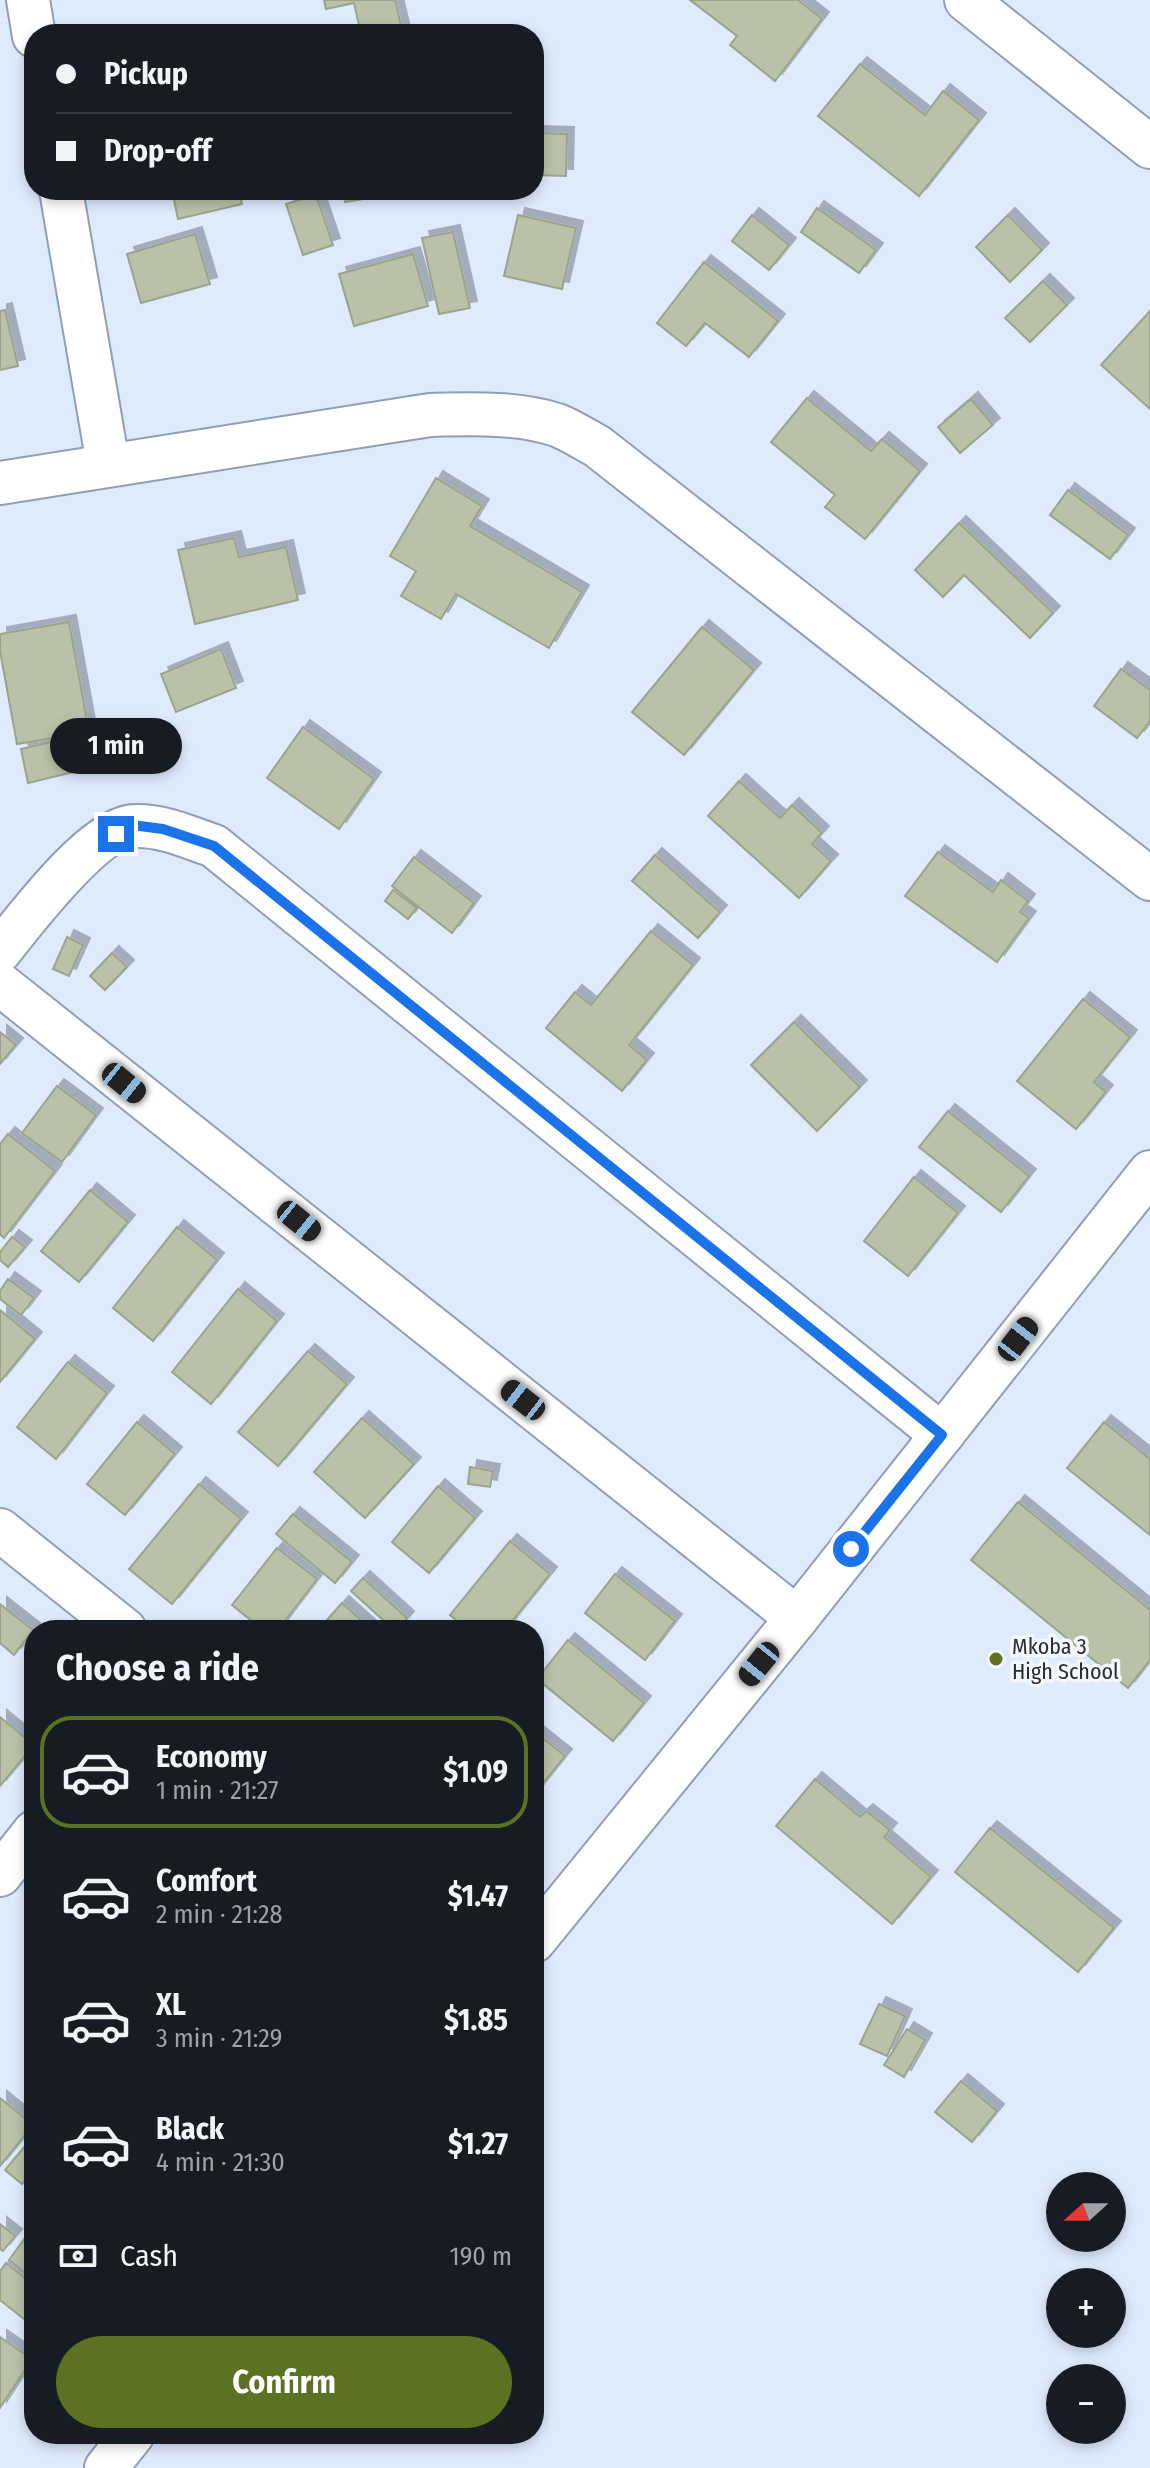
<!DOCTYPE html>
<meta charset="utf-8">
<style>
body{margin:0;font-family:"Fira Sans Condensed",sans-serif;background:#242831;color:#f1f3f6;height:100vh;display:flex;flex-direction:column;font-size:30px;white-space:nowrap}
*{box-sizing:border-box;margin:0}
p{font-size:26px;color:#9ea1a6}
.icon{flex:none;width:44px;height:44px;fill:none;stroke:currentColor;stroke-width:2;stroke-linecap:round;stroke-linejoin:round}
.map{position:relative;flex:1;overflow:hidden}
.side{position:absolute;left:24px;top:1620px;width:520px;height:824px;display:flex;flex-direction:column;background:#171b24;border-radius:32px;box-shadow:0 4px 12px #0003}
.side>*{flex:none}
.guide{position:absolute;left:24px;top:24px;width:520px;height:176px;border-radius:32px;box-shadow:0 4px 12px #0003;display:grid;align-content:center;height:176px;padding:0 32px;background:#171b24}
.needle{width:52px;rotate:249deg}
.buttons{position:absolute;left:1046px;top:2172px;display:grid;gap:16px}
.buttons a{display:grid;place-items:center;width:80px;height:80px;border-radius:50%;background:#171b24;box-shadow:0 4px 12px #0003;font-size:40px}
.end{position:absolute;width:36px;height:36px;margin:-18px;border:10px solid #1a73e8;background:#fff;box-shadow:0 0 0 4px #fff}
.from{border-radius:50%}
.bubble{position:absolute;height:56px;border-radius:28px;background:#171b24;box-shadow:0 4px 12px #0003;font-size:26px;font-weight:700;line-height:56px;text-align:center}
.car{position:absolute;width:24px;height:48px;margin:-24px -12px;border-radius:10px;box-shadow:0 0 6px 2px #0007;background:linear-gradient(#222 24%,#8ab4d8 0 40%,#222 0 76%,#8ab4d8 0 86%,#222 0)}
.guide b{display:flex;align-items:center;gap:28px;height:76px;font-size:30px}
.guide b+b{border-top:2px solid #363941}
.guide i{width:20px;height:20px;background:#f1f3f6}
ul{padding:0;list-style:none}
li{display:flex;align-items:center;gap:24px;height:112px;margin:0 16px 12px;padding:0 16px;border:4px solid transparent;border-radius:32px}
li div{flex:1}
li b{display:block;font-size:30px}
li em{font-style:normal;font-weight:700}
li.on{border-color:#5c7223}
li>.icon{width:72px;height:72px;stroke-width:1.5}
h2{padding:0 32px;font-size:36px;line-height:96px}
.pay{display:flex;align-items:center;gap:20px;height:88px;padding:0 32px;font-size:30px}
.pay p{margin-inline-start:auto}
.button{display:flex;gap:16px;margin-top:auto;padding:16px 32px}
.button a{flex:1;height:92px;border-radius:48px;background:#5c7223;color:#fff;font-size:32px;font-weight:700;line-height:92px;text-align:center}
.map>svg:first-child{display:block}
</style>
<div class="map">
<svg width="1150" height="2468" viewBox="0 0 1150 2468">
<defs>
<filter id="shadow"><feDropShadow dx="7" dy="-7" stdDeviation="0" flood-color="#0004"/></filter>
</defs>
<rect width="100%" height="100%" fill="#deebfd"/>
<g fill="#b9c2a9" stroke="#9ba38c" stroke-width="2" filter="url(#shadow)">
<polygon points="324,0 395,0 403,34 361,34 354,3 326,9"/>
<polygon points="690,0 798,0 822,19 775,81 730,45 737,36"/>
<polygon points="860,64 925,115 943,91 979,120 919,196 818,116"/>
<polygon points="534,133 567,134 566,176 534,175"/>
<polygon points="172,190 239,190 242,204 178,219"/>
<polygon points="343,190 405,190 405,192 345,202"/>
<polygon points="316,195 333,245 303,255 286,204"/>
<polygon points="817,208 876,250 859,273 801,232"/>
<polygon points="518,215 576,228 562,289 504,276"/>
<polygon points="752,215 789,245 769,270 732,241"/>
<polygon points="1008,215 1042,250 1010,282 976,247"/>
<polygon points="453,232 470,308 439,314 422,238"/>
<polygon points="195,234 210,284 141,303 127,254"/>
<polygon points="413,254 428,306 354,326 339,274"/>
<polygon points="704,262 778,321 749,357 705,323 686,346 657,323"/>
<polygon points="1043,281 1067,305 1030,342 1005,318"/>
<polygon points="5,310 18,366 0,370 0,311"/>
<polygon points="1150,311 1150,409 1101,365"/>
<polygon points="807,398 871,451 882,439 920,471 865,539 825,507 835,495 771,442"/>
<polygon points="971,399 993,425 960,453 938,427"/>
<polygon points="436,478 482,506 470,526 582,592 549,648 456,594 441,619 401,596 416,571 390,556"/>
<polygon points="1068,490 1128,535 1110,559 1050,515"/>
<polygon points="959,523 1053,613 1030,638 964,575 943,597 915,570"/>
<polygon points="234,538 239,557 286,547 298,600 195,624 178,550"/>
<polygon points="69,622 89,732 17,744 0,651 0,634"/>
<polygon points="702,627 754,670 684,755 632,712"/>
<polygon points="221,649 236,688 176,712 161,674"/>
<polygon points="1121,669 1150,690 1150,721 1137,738 1094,706"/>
<polygon points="303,727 374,779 339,829 267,778"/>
<polygon points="87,734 94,767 28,783 21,749"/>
<polygon points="739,781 780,818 792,805 822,833 812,844 831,861 799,898 708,816"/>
<polygon points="938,852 993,892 1001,880 1028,901 1020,912 1029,918 997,962 905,896"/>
<polygon points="655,855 720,912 698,938 632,881"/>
<polygon points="414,857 474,903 452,933 392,886"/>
<polygon points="393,890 417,908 408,919 385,901"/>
<polygon points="651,931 693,965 629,1045 647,1060 622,1091 546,1028 575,992 591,1005"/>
<polygon points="67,937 83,945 69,976 53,969"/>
<polygon points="112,953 127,967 105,990 90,976"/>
<polygon points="1083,999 1130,1037 1094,1082 1106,1092 1076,1129 1017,1081"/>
<polygon points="794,1022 860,1087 817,1131 751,1065"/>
<polygon points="0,1032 16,1045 0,1064"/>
<polygon points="57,1086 96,1115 62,1162 22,1133"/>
<polygon points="948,1111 1029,1176 1001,1212 919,1147"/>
<polygon points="8,1134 55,1171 4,1238 0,1234 0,1144"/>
<polygon points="914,1177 958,1213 908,1276 864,1241"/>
<polygon points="90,1190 128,1222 79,1282 41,1251"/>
<polygon points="177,1227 217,1260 153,1341 113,1308"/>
<polygon points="12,1237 25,1247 8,1267 0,1260 0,1252"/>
<polygon points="8,1279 34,1298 21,1315 0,1299 0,1291"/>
<polygon points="238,1289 277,1321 211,1404 172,1372"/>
<polygon points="0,1310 35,1339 0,1382"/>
<polygon points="308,1351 347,1384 278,1466 238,1432"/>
<polygon points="68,1362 107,1393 56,1459 17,1427"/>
<polygon points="362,1418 414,1464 365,1518 314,1472"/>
<polygon points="137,1422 175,1454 125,1515 87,1484"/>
<polygon points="1104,1422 1150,1459 1150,1535 1067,1468"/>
<polygon points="470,1467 493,1471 490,1487 468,1484"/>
<polygon points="199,1484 241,1519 172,1604 129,1569"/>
<polygon points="438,1486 475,1518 429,1573 392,1542"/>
<polygon points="1018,1502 1150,1610 1150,1660 1128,1688 971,1560"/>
<polygon points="293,1514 352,1562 335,1583 276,1534"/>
<polygon points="510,1541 550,1574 505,1630 468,1630 450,1615"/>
<polygon points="277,1548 317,1579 278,1630 263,1630 232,1605"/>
<polygon points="615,1574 675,1621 645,1660 585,1613"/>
<polygon points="363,1578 407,1618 397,1630 394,1630 351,1591"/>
<polygon points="342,1603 372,1630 318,1630"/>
<polygon points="0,1604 33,1630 14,1655 0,1643"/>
<polygon points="568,1640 644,1703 613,1741 537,1679"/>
<polygon points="0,1717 34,1745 0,1786"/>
<polygon points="534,1731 565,1756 537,1791 534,1789"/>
<polygon points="815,1779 860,1817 866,1811 890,1830 884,1837 931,1877 892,1924 776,1826"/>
<polygon points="990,1828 1114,1928 1078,1972 955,1872"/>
<polygon points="879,2004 905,2016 887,2056 860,2044"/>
<polygon points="907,2029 925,2040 904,2077 884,2065"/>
<polygon points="961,2081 997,2111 972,2142 935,2112"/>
<polygon points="0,2098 33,2125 0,2166"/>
<polygon points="34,2135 34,2170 22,2184 5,2170"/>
<polygon points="0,2224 15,2236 3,2251 0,2249"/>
<polygon points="25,2238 34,2245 34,2280 9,2260"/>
<polygon points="6,2263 34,2285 34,2327 0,2300 0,2271"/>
<polygon points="0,2337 32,2359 0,2408"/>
</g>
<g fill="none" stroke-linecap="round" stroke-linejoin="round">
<defs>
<g id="minor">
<polyline points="28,0 34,36"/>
<polyline points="966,0 1150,147"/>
<polyline points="61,190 108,464"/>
<path d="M0 483 430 415C471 414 517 412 557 425 570 430 584 439 597 446L1150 879"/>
<path d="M0 951C25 920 95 826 135 826 162 825 188 837 214 846L942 1435"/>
<polyline points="0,984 797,1618"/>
<polyline points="0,1530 125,1630"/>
<polyline points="0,1875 34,1832"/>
<polyline points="534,1941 797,1618 1150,1172"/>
<polyline points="106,2468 133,2434"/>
</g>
</defs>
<use href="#minor" stroke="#909fb4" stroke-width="46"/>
<use href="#minor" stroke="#fff" stroke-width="42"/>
</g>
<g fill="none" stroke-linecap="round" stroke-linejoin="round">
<polyline stroke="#1a73e8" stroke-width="10" points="116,834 132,825 163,829 214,846 942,1435 851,1549"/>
</g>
<circle fill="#5c7223" stroke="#f4f7fc" stroke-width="3" cx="996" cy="1659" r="8"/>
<g text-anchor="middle" stroke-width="7" stroke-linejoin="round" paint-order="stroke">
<g font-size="22" fill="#272d36" stroke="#f4f7fc" text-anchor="start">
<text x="1012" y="1654">Mkoba 3<tspan x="1012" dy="25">High School</tspan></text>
</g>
</g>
</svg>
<div class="buttons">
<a><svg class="needle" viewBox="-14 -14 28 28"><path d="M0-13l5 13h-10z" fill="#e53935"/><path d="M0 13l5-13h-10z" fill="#9ea1a6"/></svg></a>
<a>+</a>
<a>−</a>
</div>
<i class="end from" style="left:851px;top:1549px"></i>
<i class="end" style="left:116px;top:834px"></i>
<div class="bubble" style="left:50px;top:718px;width:132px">1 min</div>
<i class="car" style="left:124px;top:1083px;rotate:129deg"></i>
<i class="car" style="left:299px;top:1221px;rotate:129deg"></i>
<i class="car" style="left:1018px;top:1339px;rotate:38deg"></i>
<i class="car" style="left:523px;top:1400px;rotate:308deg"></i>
<i class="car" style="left:759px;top:1664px;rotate:219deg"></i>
<div class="guide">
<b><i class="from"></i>Pickup</b>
<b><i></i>Drop-off</b>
</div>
<section class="side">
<h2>Choose a ride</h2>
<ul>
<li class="on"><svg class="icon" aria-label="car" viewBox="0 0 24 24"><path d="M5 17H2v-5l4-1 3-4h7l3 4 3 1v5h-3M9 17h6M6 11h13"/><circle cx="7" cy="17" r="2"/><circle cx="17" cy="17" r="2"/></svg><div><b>Economy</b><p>1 min · 21:27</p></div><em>$1.09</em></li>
<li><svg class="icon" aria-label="car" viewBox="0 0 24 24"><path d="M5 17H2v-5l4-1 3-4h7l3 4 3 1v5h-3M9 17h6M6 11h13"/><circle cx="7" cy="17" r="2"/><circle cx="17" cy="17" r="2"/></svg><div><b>Comfort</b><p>2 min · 21:28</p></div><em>$1.47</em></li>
<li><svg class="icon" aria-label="car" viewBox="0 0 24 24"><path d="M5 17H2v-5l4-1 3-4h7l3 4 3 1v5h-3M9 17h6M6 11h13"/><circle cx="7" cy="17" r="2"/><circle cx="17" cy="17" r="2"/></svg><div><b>XL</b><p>3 min · 21:29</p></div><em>$1.85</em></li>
<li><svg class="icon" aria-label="car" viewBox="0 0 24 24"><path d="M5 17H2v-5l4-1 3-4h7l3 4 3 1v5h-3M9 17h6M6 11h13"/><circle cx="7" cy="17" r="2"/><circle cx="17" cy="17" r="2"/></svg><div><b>Black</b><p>4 min · 21:30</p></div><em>$1.27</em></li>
</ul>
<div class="pay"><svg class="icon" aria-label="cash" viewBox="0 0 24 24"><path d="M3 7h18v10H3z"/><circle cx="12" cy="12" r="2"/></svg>Cash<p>190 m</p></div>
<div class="button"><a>Confirm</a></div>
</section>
</div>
